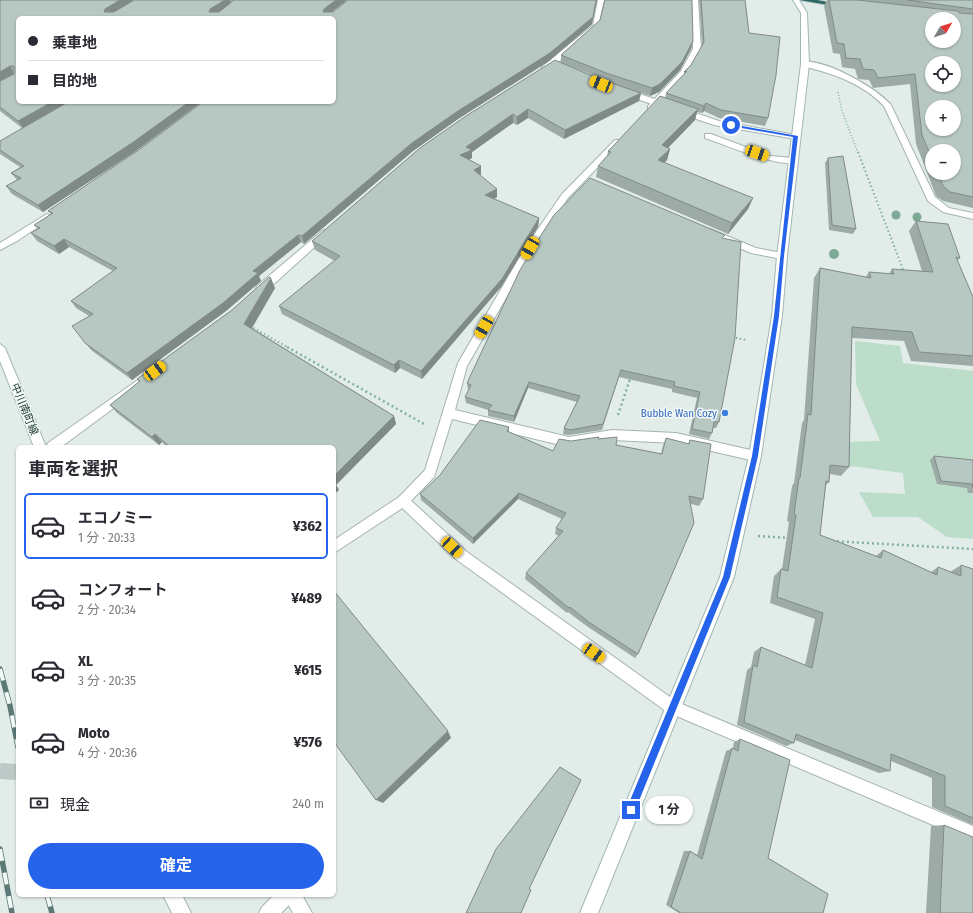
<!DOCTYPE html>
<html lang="ja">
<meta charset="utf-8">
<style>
body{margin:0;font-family:"Fira Sans Condensed","Noto Sans JP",sans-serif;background:#f7f7f7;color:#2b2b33;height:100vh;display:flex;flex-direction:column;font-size:15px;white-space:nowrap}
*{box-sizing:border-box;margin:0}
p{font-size:13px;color:#7c7c81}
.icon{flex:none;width:22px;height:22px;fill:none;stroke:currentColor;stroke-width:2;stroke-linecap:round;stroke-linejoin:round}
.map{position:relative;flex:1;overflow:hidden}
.panel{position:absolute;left:16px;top:445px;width:320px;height:452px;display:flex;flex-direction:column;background:#fff;border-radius:6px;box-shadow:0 1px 3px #0004}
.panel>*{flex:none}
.top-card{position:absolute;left:16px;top:16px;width:320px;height:88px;border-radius:6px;box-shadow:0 1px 3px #0004;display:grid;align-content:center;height:88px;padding:0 12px;background:#fff}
.needle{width:26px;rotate:51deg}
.tools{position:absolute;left:925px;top:12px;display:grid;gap:8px}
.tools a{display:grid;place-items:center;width:36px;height:36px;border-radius:50%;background:#fff;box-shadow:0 1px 3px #0004;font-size:20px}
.end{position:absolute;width:18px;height:18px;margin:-9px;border:5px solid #2563eb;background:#fff;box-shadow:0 0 0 2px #fff}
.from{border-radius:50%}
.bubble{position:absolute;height:28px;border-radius:14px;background:#fff;box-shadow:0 1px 3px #0004;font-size:13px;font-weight:700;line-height:28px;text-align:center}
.car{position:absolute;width:12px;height:24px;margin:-12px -6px;border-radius:5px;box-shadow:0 0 3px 1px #0007;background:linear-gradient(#f5c518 24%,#345 0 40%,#f5c518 0 76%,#345 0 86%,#f5c518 0)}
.top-card b{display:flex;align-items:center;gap:14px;height:38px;font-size:15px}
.top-card b+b{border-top:1px solid #e1e1e2}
.top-card i{width:10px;height:10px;background:#2b2b33}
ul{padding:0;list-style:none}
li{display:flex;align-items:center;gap:12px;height:66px;margin:0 8px 6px;padding:0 4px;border:2px solid transparent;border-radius:6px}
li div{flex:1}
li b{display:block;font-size:15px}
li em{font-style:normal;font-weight:700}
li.current{border-color:#2563eb}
li>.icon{width:36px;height:36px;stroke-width:1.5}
h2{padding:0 12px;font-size:18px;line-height:48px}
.pay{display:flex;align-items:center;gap:10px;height:44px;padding:0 12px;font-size:15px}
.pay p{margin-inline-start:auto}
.primary-button{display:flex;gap:8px;margin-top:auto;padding:8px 12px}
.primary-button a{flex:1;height:46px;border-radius:24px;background:#2563eb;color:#fff;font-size:16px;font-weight:700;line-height:46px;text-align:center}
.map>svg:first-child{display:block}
</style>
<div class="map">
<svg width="973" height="913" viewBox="0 0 973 913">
<rect width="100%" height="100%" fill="#e2ece9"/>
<polygon fill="#bbddc9" points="855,341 900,346 903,363 973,371 973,539 947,537 918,517 873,517 859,492 905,494 903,473 836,464 843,442 880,441 856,384"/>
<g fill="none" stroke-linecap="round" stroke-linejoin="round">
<polyline stroke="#bcc9c6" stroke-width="16" stroke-dasharray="16 8" stroke-linecap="butt" points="0,771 18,772"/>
<defs>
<g id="lane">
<polygon points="692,0 698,0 701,49 687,74 654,110 648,110 648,106 681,71 693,49"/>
<path d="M705 134H711L770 156 793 158 797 161C787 171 720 143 705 138Z"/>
<polygon points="615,140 621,140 622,142 568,198 534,249 467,366 455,410 569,437 612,430 676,433 755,451 759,452 761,456 759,460 755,461 676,443 612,440 569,447 452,419 434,477 407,505 334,553 334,540 399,497 425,470 458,363 525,248 562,194"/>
<polygon points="710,229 756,248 782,253 787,256 782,259 751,253 707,234 707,230"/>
</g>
<g id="street">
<polygon points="598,0 604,0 598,27 548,71 542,71 542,67 593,25"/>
<path d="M802 62C824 58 877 88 891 105L935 197 949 208 973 213V219L943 212 928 201 884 106C862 83 832 73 802 66Z"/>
<polygon points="622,90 628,90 719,121 796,135 800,137 796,139 714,125 622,94"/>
<polygon points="47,214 52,217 50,219 17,241 0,250 0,243"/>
<polygon points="325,230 328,231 328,235 265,292 257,292 256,289 257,286 322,231"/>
<polygon points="145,375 149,376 151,379 149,382 61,447 46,447 48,443"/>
<polygon points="403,495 407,497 467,552 677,702 973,826 973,842 667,712 457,560 399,505 397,501 399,497"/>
<polygon points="163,895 182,895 191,913 172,913"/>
<polygon points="274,895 296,895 293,901 281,913 259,913 262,907"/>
</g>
<g id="secondary">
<polygon points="793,0 799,0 807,13 809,64 787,256 782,316 761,456 734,577 598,913 580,913 720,577 749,456 772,316 777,256 801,64 801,13"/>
<polygon points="0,344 5,348 46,447 34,447 0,361"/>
<polygon points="283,895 302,895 312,913 293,913"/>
</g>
<polygon id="highway" points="799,0 817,0 843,5 840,7"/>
</defs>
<use href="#lane" stroke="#a5b4b1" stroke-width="2"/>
<use href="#street" stroke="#a5b4b1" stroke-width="2"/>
<use href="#secondary" stroke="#a0b8b2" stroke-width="2"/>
<use href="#highway" stroke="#c1c9c8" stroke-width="2"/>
<polyline stroke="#83b0a7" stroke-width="1.5" stroke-dasharray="1 2" stroke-linecap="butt" points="838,92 842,111 858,153"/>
<g stroke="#83b0a7" stroke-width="2" stroke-dasharray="1.5 2.5" stroke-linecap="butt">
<polyline points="858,152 904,272"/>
<polyline points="250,326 289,348"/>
<polyline points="732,337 746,340"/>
</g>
<g stroke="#83b0a7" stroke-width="2.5" stroke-dasharray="2 3" stroke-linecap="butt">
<polyline points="287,347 424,424"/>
<polyline points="618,415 631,376"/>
<polyline points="758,536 789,538"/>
<polyline points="832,541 973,549"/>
</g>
<use href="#lane" fill="#fff" fill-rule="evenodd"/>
<use href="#street" fill="#fff" fill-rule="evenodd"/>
<use href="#secondary" fill="#fff" fill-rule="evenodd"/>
<use href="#highway" fill="#2e6965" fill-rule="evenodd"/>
<defs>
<g id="rail">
<polyline points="0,669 10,706 18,747"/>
<polyline points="0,849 12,913"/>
<polyline points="47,895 52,913"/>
</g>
</defs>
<use href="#rail" stroke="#5c7975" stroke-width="5.5"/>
<use href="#rail" stroke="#f2f9f6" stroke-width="4" stroke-dasharray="12" stroke-linecap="butt"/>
</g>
<g fill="#7eaa95">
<circle cx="896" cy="215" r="4.5"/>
<circle cx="917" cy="217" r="4.5"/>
<circle cx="834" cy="254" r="5"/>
</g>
<g fill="#9daba7" fill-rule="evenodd">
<polygon points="0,0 347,0 332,12 592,24 549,61 458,119 413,151 304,244 301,242 259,276 261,281 226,311 132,380 91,350 72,326 89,316 76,308 71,301 113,271 69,247 59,254 37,241 31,233 38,229 34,225 51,214 48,211 140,149 334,18 18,102 136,151 43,212 12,194 6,186 17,180 11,173 20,167 0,154 0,141 22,128 0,111"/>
<polygon points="699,0 745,0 749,33 768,118 765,126 719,118 704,111 702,113 697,112 695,120 668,148 670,149 667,160 664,163 753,198 748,209 728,234 596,177 598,166 607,156 608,151 665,98 666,93 684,74 684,72 691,65 702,46"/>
<path d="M827 0H973V208L943 201 936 196 916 144 910 84 873 88 869 80 858 79 855 69 842 67 840 54 833 53 824 6ZM932 151 954 173H932Z"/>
<path d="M600 20 693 41 691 49 680 70 659 92 650 96 641 93 639 101 564 139 528 118 517 125 513 123 472 152V158L469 160 481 174 480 175 497 197 494 199 539 218 538 227 501 287 422 379 400 368 395 373 282 314 279 306 335 261 315 250 312 241 561 63V55ZM563 63 604 80 599 79Z"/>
<polygon points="828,158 856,229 853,234 829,230 825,163"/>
<polygon points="916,221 960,258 957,261 973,297 973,366 911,361 904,341 852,338 849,467 841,476 830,474 829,482 826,485 820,535 876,556 883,550 931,572 938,567 950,572 961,565 973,569 973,825 932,807 932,778 891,761 890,771 879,773 795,740 794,743 786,746 737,725 747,670 751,667 754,652 761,647 805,665 815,619 770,603 774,576 781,569 782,569 789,522 787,521 792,486 794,483 802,423 804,420 814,278 820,268 866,277 869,272 889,274 892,269 922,271 909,231"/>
<polygon points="723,239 719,422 716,428 713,428 712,433 709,439 689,434 697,398 672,392 672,389 619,377 602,430 569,435 563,434 564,428 577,402 528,388 514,422 488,416 488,410 466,403 465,397 469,390 468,390 467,383"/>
<polygon points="275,288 252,328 394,416 396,424 336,485 339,490 334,494 334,447 167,447 162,442 159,445 117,413 110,405 139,382 137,379"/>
<polygon points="509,427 509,432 553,451 571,441 598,439 616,445 661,454 663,446 666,438 688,444 690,440 703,499 699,506 691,504 638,654 635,658 588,627 568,612 567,613 525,579 526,573 559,536 555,534 556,528 562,519 518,499 473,544 421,500 420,494"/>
<polygon points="934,456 973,460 973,493 968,493 967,488 937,484 930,460"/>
<polygon points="740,739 768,858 823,913 679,913 666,905 684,851 690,851 697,855 726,751 733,748 734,742"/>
<polygon points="944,825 973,913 926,913 931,826"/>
</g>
<g fill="#808b88">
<polygon points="120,0 135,0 108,17 104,12 105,9"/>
<polygon points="225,0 230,0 231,5 212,17 209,12 210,9"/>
<polygon points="336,0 347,0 325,17 323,12 324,9"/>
<polygon points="596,0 597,0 592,24 549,61 458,119 413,151 304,244 302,236 412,143"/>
<polygon points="693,41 691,49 680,70 659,92 650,96 652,88"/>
<polygon points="10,66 14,74 0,83 0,72"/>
<polygon points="641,93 639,101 564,139 565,130"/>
<polygon points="52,102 70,102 23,128 18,121"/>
<polygon points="189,102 202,102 136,151 43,212 38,205"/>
<polygon points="706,103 704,111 702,113 704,106"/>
<polygon points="528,109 528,118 517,125 517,117"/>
<polygon points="698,109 695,120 659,157 662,145"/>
<polygon points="513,114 513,123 472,152 472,158 461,164 460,155 466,147"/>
<polygon points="670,149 667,160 655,172 658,160"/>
<polygon points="481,166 481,174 474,179 474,170"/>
<polygon points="497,189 497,197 485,204 485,195"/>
<polygon points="753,198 748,209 728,234 732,223"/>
<polygon points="539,218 538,227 501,287 422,379 421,371"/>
<polygon points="298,235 301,242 259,276 261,281 226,311 132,380 127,373"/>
<polygon points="64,239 69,247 59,254 54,246"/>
<polygon points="271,278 275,288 249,333 244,324"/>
<polygon points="399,360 400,368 395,373 394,365"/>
<polygon points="529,382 528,388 514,422 514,416"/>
<polygon points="394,416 396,424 336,485 339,490 334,494 334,476"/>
<polygon points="155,434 162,442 159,445 152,437"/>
<polygon points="519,493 518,499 473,544 473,538"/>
<polygon points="448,731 451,738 383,803 376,800"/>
</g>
<g fill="#b7c7c2" stroke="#808b88" fill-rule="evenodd">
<polygon points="0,0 120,0 105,9 104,12 114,12 134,0 225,0 210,9 209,12 219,12 234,0 336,0 324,9 323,12 333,12 348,0 596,0 593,17 550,53 458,111 412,143 302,236 298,235 253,271 258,273 223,303 127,373 85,343 72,326 93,314 71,301 117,268 64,239 54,246 31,233 40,228 34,225 53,213 48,211 140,149 203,102 334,102 334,18 18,18 18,102 52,102 18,121 0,107 0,81 14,74 14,66 10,66 0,72"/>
<polygon points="605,0 692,0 693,41 682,62 660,84 652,88 606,73 561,55 600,20"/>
<polygon points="701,0 745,0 749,33 780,37 776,75 768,118 721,110 706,103 704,106 666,93 687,71 684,72 691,65 704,42"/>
<path d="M829 0H857L958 11 959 13 973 14V197L950 192 943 186 938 173H954V151H932V159L922 135 915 74 878 78 874 70 863 69 860 59 846 58 844 44 837 43ZM932 19H954V41H932ZM932 63H954V85H932ZM932 107H954V129H932Z"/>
<polygon points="907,0 973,0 973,9"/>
<polygon points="555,60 599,79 641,93 565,130 528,109 517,117 513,114 466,147 472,150 460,155 481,166 474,170 497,189 485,195 539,218 502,279 421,371 399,360 394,365 279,306 340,256 312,241 420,148 466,116"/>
<polygon points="660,96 698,109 662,145 670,149 658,160 753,198 732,223 598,166 611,152 608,151 616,143"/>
<polygon points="68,102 189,102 132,143 38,205 6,186 21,178 11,173 24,166 0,150 0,141"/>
<polygon points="843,156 856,229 832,225 828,158"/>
<polygon points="590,178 725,235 722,238 741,242 735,338 719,422 714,422 712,433 692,429 700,392 674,386 675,382 621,370 603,424 570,430 564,428 580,396 529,382 514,416 488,410 492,405 465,397 471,385 467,383 520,270 536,243 554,215"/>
<polygon points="916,221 948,224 960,258 956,257 973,297 973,356 919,352 912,332 852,327 849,467 830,465 829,482 826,481 820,535 881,558 883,550 937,575 938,567 961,576 961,565 973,569 973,818 945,806 945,776 891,754 890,771 796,734 794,743 744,722 753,665 757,667 761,647 812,668 823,613 777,597 781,569 788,571 796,515 794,514 799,478 800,478 808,414 811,415 820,268 871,278 869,272 894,274 892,269 933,272"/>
<polygon points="269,277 271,278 244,324 394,416 334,476 334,447 170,447 155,434 152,437 110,405 140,381 137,379 232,310"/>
<polygon points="480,420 509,427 507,431 553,451 559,439 571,441 599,437 598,439 617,437 616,445 662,454 666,438 689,444 690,440 711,444 703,499 689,496 694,523 638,654 590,623 570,607 569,608 526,573 563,531 556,528 566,513 519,493 473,538 420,494 440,475"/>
<polygon points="934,456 973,460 973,488 972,484 941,481"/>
<polygon points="334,591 448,731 376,800 334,742"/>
<polygon points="740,739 790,760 768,858 828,894 823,913 681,913 671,907 690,851 702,859 732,748 738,751"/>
<polygon points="560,767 581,780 529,889 531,890 521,913 466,913 496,849"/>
<polygon points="944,825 973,837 973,913 940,913"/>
</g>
<polygon fill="#2563eb" points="731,124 798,136 784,256 779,316 758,456 730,577 634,813 631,815 626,810 723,577 752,456 774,316 793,137 730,126"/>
<circle fill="#3f7fe0" stroke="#f2f9f6" stroke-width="1.5" cx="725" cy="413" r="4"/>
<g text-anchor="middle" stroke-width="3" stroke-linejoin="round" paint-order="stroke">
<g font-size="11" fill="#223d39" stroke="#f2f9f6">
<text transform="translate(25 409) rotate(68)" y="4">中川南町線</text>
</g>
<g font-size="11" fill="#366cbe" stroke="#f2f9f6" text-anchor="end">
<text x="717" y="417">Bubble Wan Cozy</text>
</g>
</g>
</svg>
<div class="tools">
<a><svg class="needle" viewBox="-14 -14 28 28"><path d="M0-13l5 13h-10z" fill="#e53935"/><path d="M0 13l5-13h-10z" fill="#7c7c81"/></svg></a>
<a><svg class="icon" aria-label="locate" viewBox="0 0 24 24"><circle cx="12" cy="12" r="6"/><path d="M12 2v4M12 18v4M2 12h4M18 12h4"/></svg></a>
<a>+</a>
<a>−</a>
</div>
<i class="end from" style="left:731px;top:125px"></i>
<i class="end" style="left:631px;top:810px"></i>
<div class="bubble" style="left:645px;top:796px;width:48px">1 分</div>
<i class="car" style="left:601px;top:84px;rotate:292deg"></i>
<i class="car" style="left:757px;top:153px;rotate:109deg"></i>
<i class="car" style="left:530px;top:248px;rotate:210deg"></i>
<i class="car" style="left:484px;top:327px;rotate:210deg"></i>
<i class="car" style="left:155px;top:371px;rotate:54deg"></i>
<i class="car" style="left:452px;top:547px;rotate:133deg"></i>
<i class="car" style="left:594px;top:653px;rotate:125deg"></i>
<div class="top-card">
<b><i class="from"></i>乗車地</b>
<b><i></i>目的地</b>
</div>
<section class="panel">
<h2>車両を選択</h2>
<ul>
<li class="current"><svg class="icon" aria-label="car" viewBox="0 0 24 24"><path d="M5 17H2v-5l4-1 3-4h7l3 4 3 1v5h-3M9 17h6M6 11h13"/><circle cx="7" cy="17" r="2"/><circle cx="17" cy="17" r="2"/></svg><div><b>エコノミー</b><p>1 分 · 20:33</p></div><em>¥362</em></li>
<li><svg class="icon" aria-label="car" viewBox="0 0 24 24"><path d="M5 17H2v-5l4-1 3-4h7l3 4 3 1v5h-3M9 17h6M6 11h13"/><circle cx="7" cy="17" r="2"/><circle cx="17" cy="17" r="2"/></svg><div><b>コンフォート</b><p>2 分 · 20:34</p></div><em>¥489</em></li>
<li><svg class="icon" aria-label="car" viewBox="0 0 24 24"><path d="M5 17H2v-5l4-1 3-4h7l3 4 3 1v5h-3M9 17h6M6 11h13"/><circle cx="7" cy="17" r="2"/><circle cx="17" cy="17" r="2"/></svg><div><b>XL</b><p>3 分 · 20:35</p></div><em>¥615</em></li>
<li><svg class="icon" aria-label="car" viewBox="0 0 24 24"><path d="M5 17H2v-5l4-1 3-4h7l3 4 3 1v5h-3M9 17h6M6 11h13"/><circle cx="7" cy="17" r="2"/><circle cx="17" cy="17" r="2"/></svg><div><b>Moto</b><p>4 分 · 20:36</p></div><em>¥576</em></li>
</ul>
<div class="pay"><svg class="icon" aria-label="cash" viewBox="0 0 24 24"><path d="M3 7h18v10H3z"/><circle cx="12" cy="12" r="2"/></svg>現金<p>240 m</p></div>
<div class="primary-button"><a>確定</a></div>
</section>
</div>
